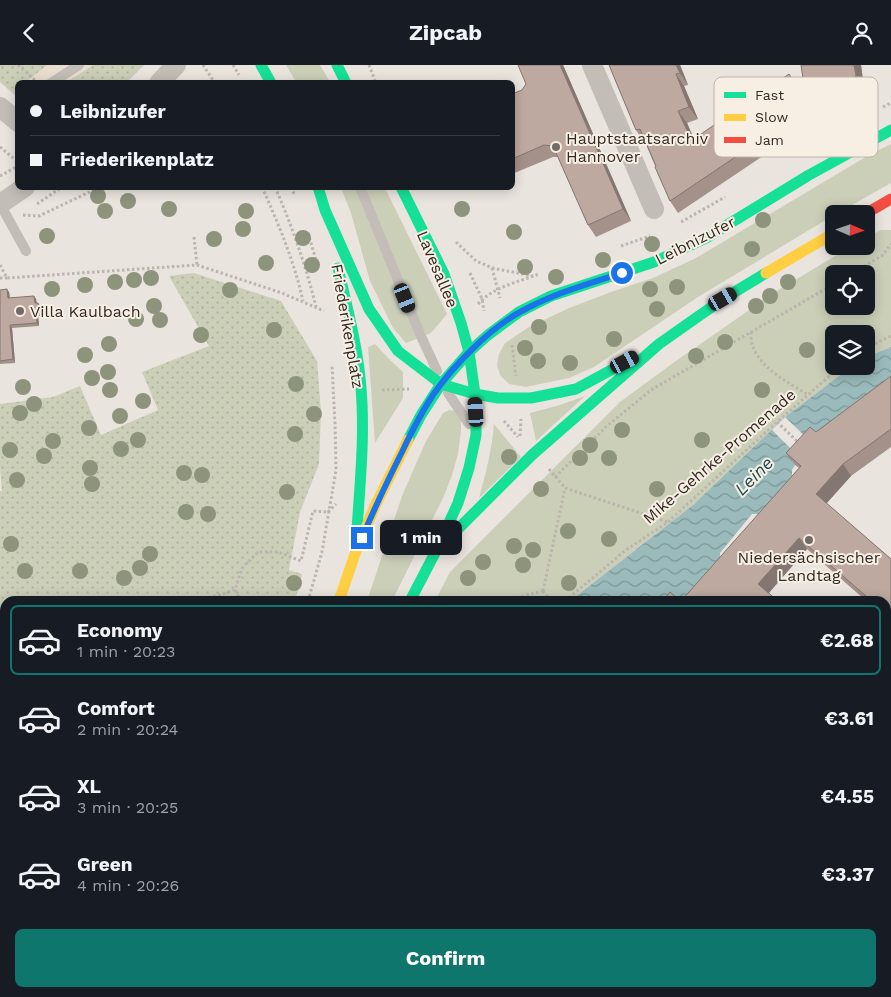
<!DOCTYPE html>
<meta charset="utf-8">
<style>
body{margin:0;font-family:"Work Sans",sans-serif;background:#20242c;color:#f1f3f6;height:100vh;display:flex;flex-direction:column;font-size:19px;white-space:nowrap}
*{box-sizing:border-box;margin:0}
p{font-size:16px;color:#9ea1a6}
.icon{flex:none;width:28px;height:28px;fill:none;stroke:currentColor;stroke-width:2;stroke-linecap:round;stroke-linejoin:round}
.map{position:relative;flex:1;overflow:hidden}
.panel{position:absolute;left:0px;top:531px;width:891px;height:401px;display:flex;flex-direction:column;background:#171b24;border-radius:15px 15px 0 0;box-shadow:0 2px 12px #0003}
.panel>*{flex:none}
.banner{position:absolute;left:15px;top:15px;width:500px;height:110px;border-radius:8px;box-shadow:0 2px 12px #0003;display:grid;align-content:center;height:110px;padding:0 15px;background:#171b24}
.needle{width:32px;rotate:92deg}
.buttons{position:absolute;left:825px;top:140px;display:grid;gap:10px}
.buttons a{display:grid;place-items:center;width:50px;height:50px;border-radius:8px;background:#171b24;box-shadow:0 2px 12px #0003;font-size:25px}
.end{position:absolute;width:22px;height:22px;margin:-11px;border:6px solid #1a73e8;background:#fff;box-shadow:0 0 0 2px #fff}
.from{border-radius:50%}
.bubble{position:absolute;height:35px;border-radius:8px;background:#171b24;box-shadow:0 2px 12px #0003;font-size:16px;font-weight:700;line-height:35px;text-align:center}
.car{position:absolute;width:15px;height:30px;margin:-15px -8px;border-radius:6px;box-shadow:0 0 4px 1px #0007;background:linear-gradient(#222 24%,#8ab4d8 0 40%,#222 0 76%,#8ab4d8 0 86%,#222 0)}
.banner b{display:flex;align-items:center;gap:18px;height:48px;font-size:19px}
.banner b+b{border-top:1px solid #363941}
.banner i{width:12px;height:12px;background:#f1f3f6}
ul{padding:9px 0 0;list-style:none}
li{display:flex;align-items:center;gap:15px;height:70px;margin:0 10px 8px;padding:0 5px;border:2px solid transparent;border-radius:8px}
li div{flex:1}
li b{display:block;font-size:19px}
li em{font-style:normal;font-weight:700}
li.selected{border-color:#0f766e}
li>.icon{width:45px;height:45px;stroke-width:1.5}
.button{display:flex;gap:10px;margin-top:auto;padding:10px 15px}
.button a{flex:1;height:58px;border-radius:8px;background:#0f766e;color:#fff;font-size:20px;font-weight:700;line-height:58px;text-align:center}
header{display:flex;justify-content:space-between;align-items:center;height:65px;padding:0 15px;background:#171b24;font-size:22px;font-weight:700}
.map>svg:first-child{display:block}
</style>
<header><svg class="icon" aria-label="back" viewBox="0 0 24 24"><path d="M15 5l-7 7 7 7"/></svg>Zipcab<svg class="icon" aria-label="person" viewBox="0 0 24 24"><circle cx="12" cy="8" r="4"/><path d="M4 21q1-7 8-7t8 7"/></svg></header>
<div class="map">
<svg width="891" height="932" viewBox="0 0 891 932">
<defs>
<pattern id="park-dots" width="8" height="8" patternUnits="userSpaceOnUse" patternTransform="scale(1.25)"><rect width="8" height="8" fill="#cbcfb8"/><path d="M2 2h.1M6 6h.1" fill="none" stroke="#afb29e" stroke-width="1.8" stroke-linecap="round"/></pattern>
<pattern id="water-waves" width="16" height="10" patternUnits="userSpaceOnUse" patternTransform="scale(1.25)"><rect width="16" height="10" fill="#9ababb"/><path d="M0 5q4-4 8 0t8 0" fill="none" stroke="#7e9798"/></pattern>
</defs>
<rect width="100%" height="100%" fill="#eae4de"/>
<g fill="#cbcfb8" fill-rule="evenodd">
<polygon points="286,0 320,0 330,17 296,17"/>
<polygon points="891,79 891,118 836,149 834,149 834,150 698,232 594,302 569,313 526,322 509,319 500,310 497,300 499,289 505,278 529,262 569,243 611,227 653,213 696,193 869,90"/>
<polygon points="341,123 385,123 447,249 431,268 406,278 393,263 370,216 351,148"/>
<path d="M881 165H891V282L866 292V269H834V301H852L785 352 693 440 570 536H435L450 507 620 337 673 298 775 227 852 181H866V173ZM834 209H866V241H834Z"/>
<polygon points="375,279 388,293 403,307 403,333 375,378 368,282"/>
<polygon points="585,331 536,376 530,348 560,340"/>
<polygon points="449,345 457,346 461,354 461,365 458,389 452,410 444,431 392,536 367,536 402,431 426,376 443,348"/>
<path d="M494 359 521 392 479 433C486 408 492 384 494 359Z"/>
<polygon points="222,928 259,928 258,932 221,932"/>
</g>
<g fill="url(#park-dots)">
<polygon points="0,0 144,0 127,17 18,18 17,32 0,17"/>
<polygon points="194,208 281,236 317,296 321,347 319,399 300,447 289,505 302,509 295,536 5,536 5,928 170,928 169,932 0,932 0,426 2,426 0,403 0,339 53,332 80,321 101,370 158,345 142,307 209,281 169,211"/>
<polygon points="427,928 504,928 509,932 424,932"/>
</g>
<g fill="#e9ddce">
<polygon points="47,0 93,0 67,17 25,18"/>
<polygon points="891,685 891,815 886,820 886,690"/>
</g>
<g fill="url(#water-waves)">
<polygon points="891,282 891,322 795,400 792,405 792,411 765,449 752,449 720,488 720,499 706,517 678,536 570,536 693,440 785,352 852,301 866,301 866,292"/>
<polygon points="5,584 5,625 0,626 0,585"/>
</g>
<polygon fill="#eae4de" points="785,352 815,381 802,395 772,365"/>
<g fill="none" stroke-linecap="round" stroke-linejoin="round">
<g stroke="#bcb5af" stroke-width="3" stroke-dasharray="2.5 2.5" stroke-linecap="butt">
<polyline points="18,0 36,16"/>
<polyline points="203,0 215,18"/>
<polyline points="233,0 239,10"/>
<polyline points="369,0 376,18"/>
<polyline points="883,42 891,38"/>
<polyline points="0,82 18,97"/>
<polyline points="0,111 18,101"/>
<path d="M262 122C279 160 294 196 303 236"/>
<path d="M275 122C292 161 306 201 316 242"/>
<polyline points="291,122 295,131"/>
<polyline points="37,139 62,122"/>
<polyline points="23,150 39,151 100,122"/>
<polyline points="681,157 725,132"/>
<polyline points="308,168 316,195"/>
<polyline points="194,172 197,200"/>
<polyline points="456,177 476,196 492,203 533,211"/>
<polyline points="621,181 650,171"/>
<polyline points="0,200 7,213 197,200 282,228 324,246"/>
<polyline points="492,203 500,233"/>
<polyline points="470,208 482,234 484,246"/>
<polyline points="851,209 883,190 891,179"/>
<polyline points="0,213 7,213"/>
<path d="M478 239C493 222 518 217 539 209"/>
<path d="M751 267C751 271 751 276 752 279 760 304 788 317 808 330"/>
<polyline points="512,280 516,311"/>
<polyline points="866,283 891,271"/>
<polyline points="382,325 409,324"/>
<polyline points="504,356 518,372"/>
<polyline points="777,357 800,379"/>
<polyline points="520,371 521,354"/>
<polyline points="549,404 565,423 668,457"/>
<polyline points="555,412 607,361 651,325 834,219"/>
<polyline points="328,447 336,439"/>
<polyline points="543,526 565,423"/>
<polyline points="543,526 551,536"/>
<polyline points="199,536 235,525"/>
<polyline points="241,536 235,525 242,503 258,487 278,487 301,496 313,446 328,447"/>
<polyline points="308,536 322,487 336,405 335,359 332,300"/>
<polyline points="502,536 543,526"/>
<polyline points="565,536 626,485 668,457 777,357 841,301"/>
<polyline points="0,559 5,557"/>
<polyline points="0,685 5,683"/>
<polyline points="0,748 5,746"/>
<polyline points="0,813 5,812"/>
<polyline points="304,932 306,928"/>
</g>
<g stroke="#c3bdb7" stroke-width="10">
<polyline points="51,18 79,0"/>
<polyline points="360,122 420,269 437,306"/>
<polyline points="0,139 26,186"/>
<polyline points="448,328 469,359"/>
</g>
<g stroke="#c3bdb7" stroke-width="20">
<polyline points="592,0 654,144"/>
<polyline points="159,18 176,0"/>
<polyline points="0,42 18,57"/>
<polyline points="0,139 25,122"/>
<polyline points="886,678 891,673"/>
<polyline points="886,905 891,909"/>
</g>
<g stroke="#16e098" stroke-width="11">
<polyline points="261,0 271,18"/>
<polyline points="337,0 346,18"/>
<polyline points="318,122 325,145 369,244 398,286 441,319 475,329 498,333 531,333 576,324 613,304"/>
<polyline points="401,122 444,209 461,258 469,287 475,329 476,347 476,370 469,403 458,438 436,486 410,536"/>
<path d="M338 203C347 242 358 283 361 323 365 370 360 418 357 465"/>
<polyline points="408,375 421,350 441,319 469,287 488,270 519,247 551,231 654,197 706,173 809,110 891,65"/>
<polyline points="436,486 532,390 659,279 723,234 766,208"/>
<polyline points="0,785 5,783"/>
<polyline points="656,928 659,932"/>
<polyline points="202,932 204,928"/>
<polyline points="276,932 278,928"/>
</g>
<g stroke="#ffcf43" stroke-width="11">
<polyline points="766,208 834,168"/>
<polyline points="339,536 355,489 375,441 408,375"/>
</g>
<polyline stroke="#f24e42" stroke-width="11" points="865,149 891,134"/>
</g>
<g fill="#8e937c">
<circle cx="98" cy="131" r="8"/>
<circle cx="128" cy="136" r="8"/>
<circle cx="169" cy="144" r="8"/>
<circle cx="462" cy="144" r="8"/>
<circle cx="105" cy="146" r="8"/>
<circle cx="246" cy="146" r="8"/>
<circle cx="763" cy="155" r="8"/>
<circle cx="243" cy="164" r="8"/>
<circle cx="514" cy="167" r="8"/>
<circle cx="47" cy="171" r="8"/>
<circle cx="303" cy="173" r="8"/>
<circle cx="214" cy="174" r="8"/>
<circle cx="652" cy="179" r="8"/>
<circle cx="752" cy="184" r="8"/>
<circle cx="603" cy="195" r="8"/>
<circle cx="266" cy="198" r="8"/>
<circle cx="312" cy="200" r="8"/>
<circle cx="525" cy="202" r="8"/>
<circle cx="556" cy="212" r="8"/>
<circle cx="151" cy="213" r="8"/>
<circle cx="134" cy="215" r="8"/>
<circle cx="115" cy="217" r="8"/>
<circle cx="788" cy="217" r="8"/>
<circle cx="85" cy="220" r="8"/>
<circle cx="677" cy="222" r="8"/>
<circle cx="52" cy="224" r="8"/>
<circle cx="650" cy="224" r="8"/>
<circle cx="230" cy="225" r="8"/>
<circle cx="770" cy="231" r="8"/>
<circle cx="154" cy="241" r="8"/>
<circle cx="756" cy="241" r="8"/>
<circle cx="657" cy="244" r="8"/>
<circle cx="136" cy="254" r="8"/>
<circle cx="160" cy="255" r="8"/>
<circle cx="539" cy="262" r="8"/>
<circle cx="274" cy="265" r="8"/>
<circle cx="201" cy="270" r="8"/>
<circle cx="614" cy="274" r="8"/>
<circle cx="725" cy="277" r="8"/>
<circle cx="109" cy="279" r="8"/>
<circle cx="525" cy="283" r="8"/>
<circle cx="807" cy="285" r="8"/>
<circle cx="85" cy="290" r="8"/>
<circle cx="696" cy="291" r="8"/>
<circle cx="538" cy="296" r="8"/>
<circle cx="570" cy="298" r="8"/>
<circle cx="108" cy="307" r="8"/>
<circle cx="92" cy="313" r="8"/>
<circle cx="296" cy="319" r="8"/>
<circle cx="23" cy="322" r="8"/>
<circle cx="110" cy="325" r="8"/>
<circle cx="762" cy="325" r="8"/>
<circle cx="143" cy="336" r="8"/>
<circle cx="34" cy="339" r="8"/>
<circle cx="20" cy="348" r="8"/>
<circle cx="314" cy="349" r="8"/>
<circle cx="120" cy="351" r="8"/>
<circle cx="89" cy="363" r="8"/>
<circle cx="622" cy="365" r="8"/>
<circle cx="295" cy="369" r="8"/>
<circle cx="138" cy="375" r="8"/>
<circle cx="702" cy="375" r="8"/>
<circle cx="53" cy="376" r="8"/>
<circle cx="590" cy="380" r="8"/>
<circle cx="121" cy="384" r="8"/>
<circle cx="10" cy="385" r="8"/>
<circle cx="44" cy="391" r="8"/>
<circle cx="509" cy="392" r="8"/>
<circle cx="580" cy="393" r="8"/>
<circle cx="609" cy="393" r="8"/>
<circle cx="90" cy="403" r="8"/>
<circle cx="184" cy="408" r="8"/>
<circle cx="202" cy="410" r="8"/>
<circle cx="17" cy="415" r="8"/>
<circle cx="92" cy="419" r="8"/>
<circle cx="541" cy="424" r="8"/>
<circle cx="657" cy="424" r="8"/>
<circle cx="287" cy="427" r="8"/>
<circle cx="186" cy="447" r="8"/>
<circle cx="208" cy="449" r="8"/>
<circle cx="568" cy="466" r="8"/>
<circle cx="609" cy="474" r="8"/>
<circle cx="11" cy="479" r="8"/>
<circle cx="514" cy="481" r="8"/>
<circle cx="533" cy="485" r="8"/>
<circle cx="150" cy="489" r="8"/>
<circle cx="483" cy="497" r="8"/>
<circle cx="523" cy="500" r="8"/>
<circle cx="140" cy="503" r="8"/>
<circle cx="25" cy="506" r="8"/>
<circle cx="80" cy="506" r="8"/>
<circle cx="124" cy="513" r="8"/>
<circle cx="468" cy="513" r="8"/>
<circle cx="294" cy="518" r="8"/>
<circle cx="569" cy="518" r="8"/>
</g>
<g fill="#a3918a">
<polygon points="563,0 631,156 596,172 588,160 558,92 553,92 512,109 512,29 522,25"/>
<polygon points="609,0 680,0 688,20 684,21 698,54 687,58 696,79 803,13 801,0 861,0 864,23 678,148 670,136 645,77 644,77 636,65"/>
<polygon points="0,225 9,227 10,233 34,231 36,234 37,238 38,238 40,241 41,251 38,251 39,261 12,263 15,298 0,299"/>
<polygon points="891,311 891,382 851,411 826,439 891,494 891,617 886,623 864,534 807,484 769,528 681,536 799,403 795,400 786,388 816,367"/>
<polygon points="891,794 891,840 886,836 886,799"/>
<polygon points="504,928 563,928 564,929 561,932 509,932"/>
<polygon points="711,928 759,928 762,932 715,932"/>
<polygon points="841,928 886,928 891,932 846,932"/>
</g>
<g fill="#847670">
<polygon points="560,0 563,0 631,156 623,144"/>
<polygon points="676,0 680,0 688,20 680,8"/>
<polygon points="854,0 861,0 864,23 856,11"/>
<polygon points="676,9 684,21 698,54 689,42"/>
<polygon points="678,46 687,58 702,92 694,80"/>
<polygon points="7,224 9,227 10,236 8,233"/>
<polygon points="34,231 36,234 37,242 35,238"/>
<polygon points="38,238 40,241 41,251 39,248"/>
<polygon points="36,248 38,251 39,261 37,258"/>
<polygon points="10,260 12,263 15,298 13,294"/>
<polygon points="843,399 851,411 824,441 816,429"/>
<polygon points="799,473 807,484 766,531 758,519"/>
<polygon points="891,596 891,617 886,623 886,601"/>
<polygon points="367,928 373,928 372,932 365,932"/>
<polygon points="418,928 427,928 424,932 417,932"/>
<polygon points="556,928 563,928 564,929 561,932 552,932"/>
</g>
<g fill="#bda9a0" stroke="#847670">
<polygon points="518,0 560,0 623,144 588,160 553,81 544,80 512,94 512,29 522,25 526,19"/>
<polygon points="609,0 676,0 680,8 676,9 689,42 678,46 694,80 704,74 701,69 789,9 795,18 803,13 801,0 854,0 856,11 670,136 655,102 656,101 640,64 636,65"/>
<polygon points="7,224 8,233 34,231 35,238 38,238 39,248 36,248 37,258 10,260 13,294 0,296 0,225"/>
<polygon points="891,311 891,364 843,399 816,429 891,494 891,596 886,601 886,536 861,536 866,531 799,473 758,519 778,536 681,536 801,401 786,388 810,362 816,367"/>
<polygon points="670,527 680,536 663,536"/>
<polygon points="891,794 891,836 886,832 886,799"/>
<polygon points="886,910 891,914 891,932 855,932 850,928 886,928"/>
<polygon points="0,915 5,916 5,928 89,928 98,931 98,932 0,932"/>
<polygon points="308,928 367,928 365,932 307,932"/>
<polygon points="397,928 418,928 417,932 396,932"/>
<polygon points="507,928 556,928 552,932 513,932"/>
<polygon points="714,928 759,928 757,929 759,932 718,932"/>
<polygon points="771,928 776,932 766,932"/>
</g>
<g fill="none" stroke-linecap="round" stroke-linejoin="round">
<path stroke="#1a73e8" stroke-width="6" d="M362 473C374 444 388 415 402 387 411 368 421 348 433 330 453 301 489 264 520 247 552 229 587 219 622 208"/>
</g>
<g fill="#736b66" stroke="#f8efe4" stroke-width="2">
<circle cx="556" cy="82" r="5"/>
<circle cx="20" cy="246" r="5"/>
<circle cx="809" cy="475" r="5"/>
</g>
<g text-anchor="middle" stroke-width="4" stroke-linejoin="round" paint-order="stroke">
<g font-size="16" fill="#332a26" stroke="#f8efe4" text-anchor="start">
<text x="566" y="79">Hauptstaatsarchiv<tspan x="566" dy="18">Hannover</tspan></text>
<text x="30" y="252">Villa Kaulbach</text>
<text x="809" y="498" text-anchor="middle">Niedersächsischer<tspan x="809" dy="18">Landtag</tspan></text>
</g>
<g font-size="16" fill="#332a26" stroke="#f8efe4">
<text transform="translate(695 175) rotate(-27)" y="6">Leibnizufer</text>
<text transform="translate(438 204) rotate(67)" y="6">Lavesallee</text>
<text transform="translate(348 261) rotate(80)" y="6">Friederikenplatz</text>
<text transform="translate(719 391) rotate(-41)" y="6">Mike-Gehrke-Promenade</text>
</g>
<g font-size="18" font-style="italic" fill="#1d4e53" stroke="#f8efe4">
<text transform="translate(754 411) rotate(-45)" y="6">Leine</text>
</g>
</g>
<rect x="714" y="12" width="164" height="80" rx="8" fill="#f8efe4" stroke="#bdb4ab" stroke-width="1"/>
<rect x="724" y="27" width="22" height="6" fill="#16e098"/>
<rect x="724" y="49" width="22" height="7" fill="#ffcf43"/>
<rect x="724" y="72" width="22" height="6" fill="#f24e42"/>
<g font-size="14" fill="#332a26">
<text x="755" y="35">Fast</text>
<text x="755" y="57">Slow</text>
<text x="755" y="80">Jam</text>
</g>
</svg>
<div class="buttons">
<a><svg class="needle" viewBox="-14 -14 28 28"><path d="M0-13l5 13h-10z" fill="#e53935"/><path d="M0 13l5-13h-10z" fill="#9ea1a6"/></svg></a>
<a><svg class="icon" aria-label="locate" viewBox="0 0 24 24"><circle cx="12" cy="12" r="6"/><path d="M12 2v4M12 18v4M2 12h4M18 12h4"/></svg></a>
<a><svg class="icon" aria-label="layers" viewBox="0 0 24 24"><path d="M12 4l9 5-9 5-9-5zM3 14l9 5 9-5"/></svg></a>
</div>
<i class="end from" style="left:622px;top:208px"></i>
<i class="end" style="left:362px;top:473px"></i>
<div class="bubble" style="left:380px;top:455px;width:82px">1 min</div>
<i class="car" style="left:405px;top:233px;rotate:158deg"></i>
<i class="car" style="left:723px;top:234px;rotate:60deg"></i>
<i class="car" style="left:625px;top:297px;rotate:62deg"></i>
<i class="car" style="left:476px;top:347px;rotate:356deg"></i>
<div class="banner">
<b><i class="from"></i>Leibnizufer</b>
<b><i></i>Friederikenplatz</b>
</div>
<section class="panel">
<ul>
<li class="selected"><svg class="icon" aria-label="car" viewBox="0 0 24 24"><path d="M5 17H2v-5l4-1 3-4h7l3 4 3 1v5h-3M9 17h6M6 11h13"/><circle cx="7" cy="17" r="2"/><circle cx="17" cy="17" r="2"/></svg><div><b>Economy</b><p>1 min · 20:23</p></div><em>€2.68</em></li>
<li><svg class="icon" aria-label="car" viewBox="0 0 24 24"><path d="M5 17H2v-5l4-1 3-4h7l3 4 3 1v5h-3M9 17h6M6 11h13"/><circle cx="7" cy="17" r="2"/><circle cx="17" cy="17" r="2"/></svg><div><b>Comfort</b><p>2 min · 20:24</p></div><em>€3.61</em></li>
<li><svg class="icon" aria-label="car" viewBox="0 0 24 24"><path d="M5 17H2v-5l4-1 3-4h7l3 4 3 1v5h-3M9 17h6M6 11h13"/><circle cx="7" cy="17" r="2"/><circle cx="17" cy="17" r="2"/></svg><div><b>XL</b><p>3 min · 20:25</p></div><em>€4.55</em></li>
<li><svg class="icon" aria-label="car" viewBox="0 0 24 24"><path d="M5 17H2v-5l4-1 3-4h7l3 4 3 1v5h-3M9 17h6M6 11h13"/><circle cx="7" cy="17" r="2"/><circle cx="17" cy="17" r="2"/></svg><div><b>Green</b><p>4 min · 20:26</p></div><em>€3.37</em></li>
</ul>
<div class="button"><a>Confirm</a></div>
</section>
</div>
